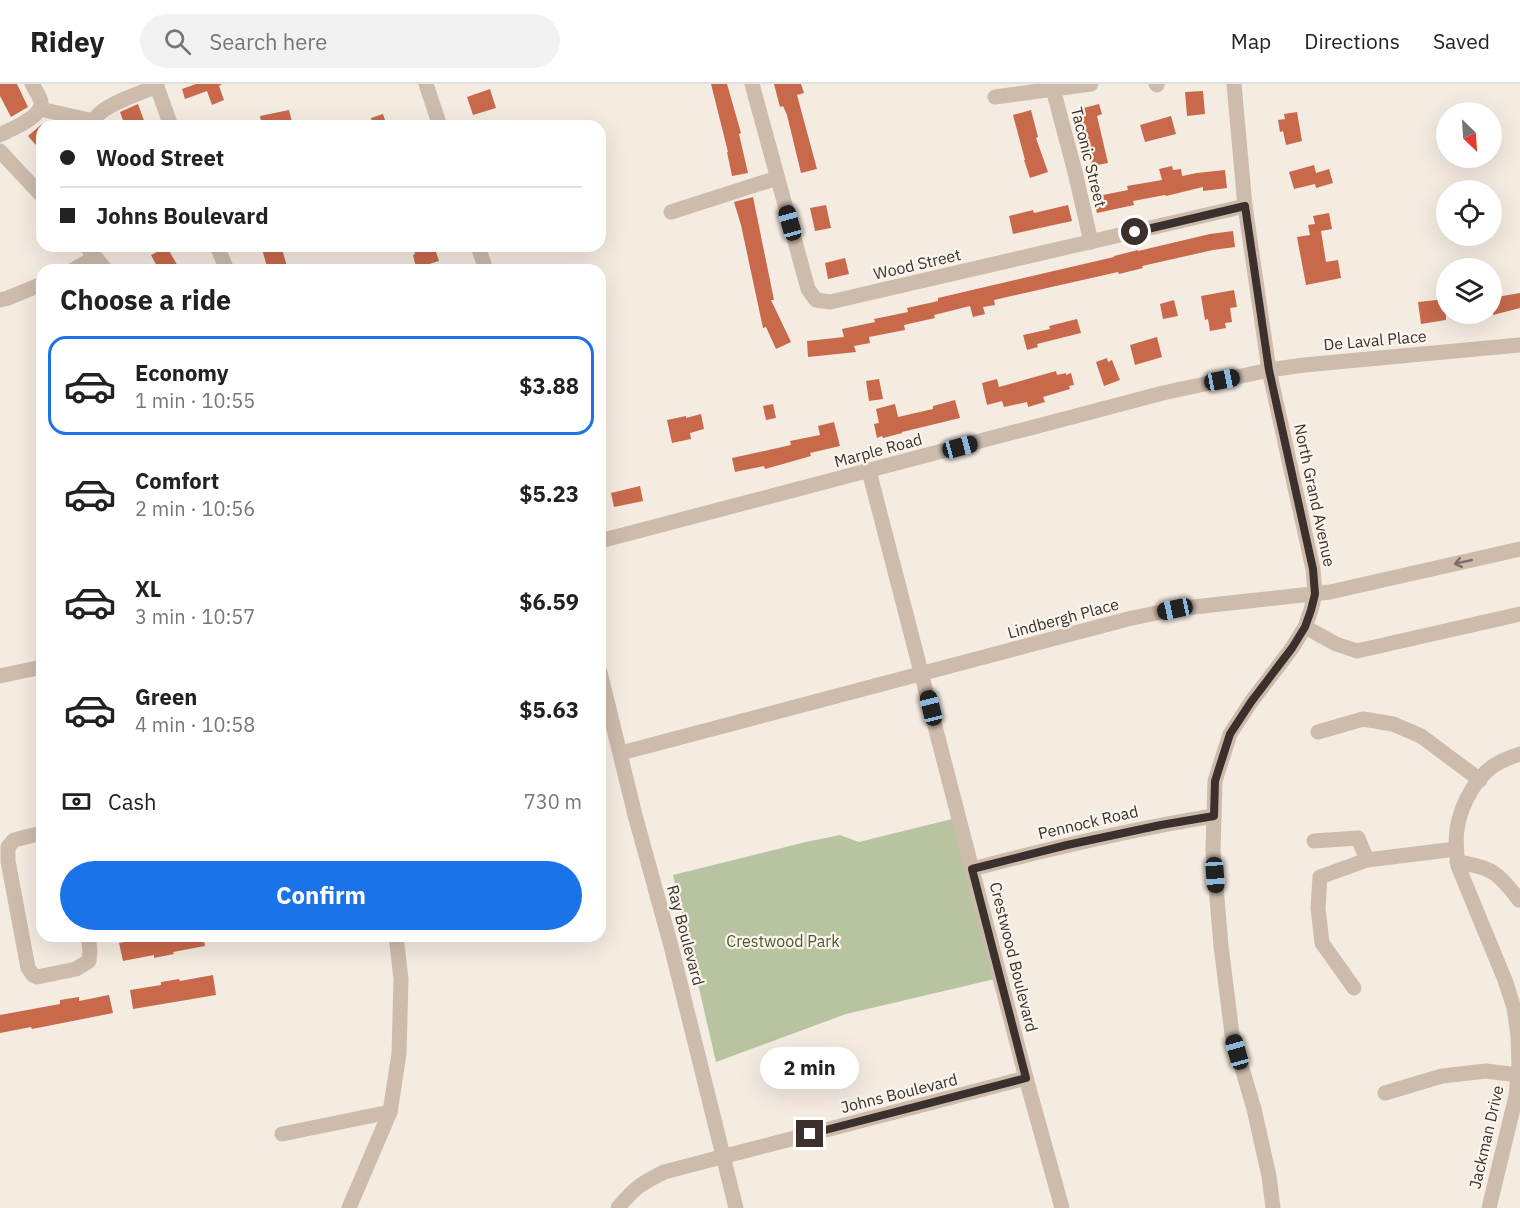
<!DOCTYPE html>
<meta charset="utf-8">
<style>
body{margin:0;font-family:"IBM Plex Sans",sans-serif;background:#f2f2f2;color:#222;height:100vh;display:flex;flex-direction:column;font-size:22px;white-space:nowrap}
*{box-sizing:border-box;margin:0}
p{font-size:20px;color:#767676}
.icon{flex:none;width:33px;height:33px;fill:none;stroke:currentColor;stroke-width:2;stroke-linecap:round;stroke-linejoin:round}
.map{position:relative;flex:1;overflow:hidden}
.details{position:absolute;left:36px;top:180px;width:570px;height:678px;display:flex;flex-direction:column;background:#fff;border-radius:18px;box-shadow:0 6px 24px #0002}
.details>*{flex:none}
.hud{position:absolute;left:36px;top:36px;width:570px;height:132px;border-radius:18px;box-shadow:0 6px 24px #0002;display:grid;align-content:center;height:132px;padding:0 24px;background:#fff}
.needle{width:39px;rotate:155deg}
.controls{position:absolute;left:1436px;top:18px;display:grid;gap:12px}
.controls a{display:grid;place-items:center;width:66px;height:66px;border-radius:50%;background:#fff;box-shadow:0 6px 24px #0002;font-size:30px}
.end{position:absolute;width:27px;height:27px;margin:-14px;border:8px solid #3b302b;background:#fff;box-shadow:0 0 0 3px #fff}
.from{border-radius:50%}
.bubble{position:absolute;height:42px;border-radius:21px;background:#fff;box-shadow:0 6px 24px #0002;font-size:20px;font-weight:700;line-height:42px;text-align:center}
.car{position:absolute;width:18px;height:36px;margin:-18px -9px;border-radius:8px;box-shadow:0 0 4px 2px #0007;background:linear-gradient(#222 24%,#8ab4d8 0 40%,#222 0 76%,#8ab4d8 0 86%,#222 0)}
.hud b{display:flex;align-items:center;gap:21px;height:57px;font-size:22px}
.hud b+b{border-top:2px solid #e0e0e0}
.hud i{width:15px;height:15px;background:#222}
ul{padding:0;list-style:none}
li{display:flex;align-items:center;gap:18px;height:99px;margin:0 12px 9px;padding:0 12px;border:3px solid transparent;border-radius:18px}
li div{flex:1}
li b{display:block;font-size:22px}
li em{font-style:normal;font-weight:700}
li.on{border-color:#1a73e8}
li>.icon{width:54px;height:54px;stroke-width:1.5}
h2{padding:0 24px;font-size:27px;line-height:72px}
.pay{display:flex;align-items:center;gap:15px;height:66px;padding:0 24px;font-size:22px}
.pay p{margin-inline-start:auto}
.action{display:flex;gap:12px;margin-top:auto;padding:12px 24px}
.action a{flex:1;height:69px;border-radius:36px;background:#1a73e8;color:#fff;font-size:24px;font-weight:700;line-height:69px;text-align:center}
header{display:flex;align-items:center;gap:36px;box-sizing:border-box;height:84px;padding:0 30px;background:#fff;border-bottom:2px solid #e0e0e0}
header strong{font-size:28px}
nav{display:flex;gap:33px;margin-inline-start:auto;font-size:21px}
.search{width:420px;height:54px;background:#f2f2f2;display:flex;align-items:center;gap:15px;box-sizing:border-box;padding:0 21px;border-radius:33px;color:#767676;font-size:22px}
.map>svg:first-child{display:block}
</style>
<header>
<strong>Ridey</strong>
<div class="search"><svg class="icon" aria-label="search" viewBox="0 0 24 24"><circle cx="10" cy="10" r="6"/><path d="M15 15l6 6"/></svg>Search here</div>
<nav><a>Map</a><a>Directions</a><a>Saved</a></nav>
</header>
<div class="map">
<svg width="1520" height="1124" viewBox="0 0 1520 1124">
<rect width="100%" height="100%" fill="#f4ebe1"/>
<polygon fill="#b8c4a0" points="956,734 995,895 846,930 716,978 673,791 806,758 840,751 859,758"/>
<g fill="#c8694b">
<polygon points="0,0 17,0 28,23 11,33 0,12"/>
<polygon points="196,0 222,0 219,2 224,16 212,21 207,7 185,15 182,5"/>
<polygon points="711,0 727,0 741,49 739,50 748,89 732,92 727,68 728,68"/>
<polygon points="774,0 801,0 804,9 797,11 817,85 801,89 787,31 783,22 780,23"/>
<polygon points="490,5 496,24 473,31 467,13"/>
<polygon points="1203,7 1205,30 1187,32 1185,8"/>
<polygon points="138,20 146,42 125,42 120,28"/>
<polygon points="1099,20 1102,30 1097,32 1108,79 1092,82 1086,51 1083,51 1076,26"/>
<polygon points="289,26 292,38 272,42 262,42 260,32"/>
<polygon points="1031,26 1038,53 1036,54 1048,88 1030,94 1024,76 1025,76 1013,31"/>
<polygon points="1297,28 1302,57 1286,61 1283,47 1280,48 1278,36 1285,35 1284,30"/>
<polygon points="383,30 387,42 373,42 371,34"/>
<polygon points="1171,32 1176,50 1145,58 1140,41"/>
<polygon points="42,40 42,68 28,52"/>
<polygon points="1314,81 1316,89 1329,85 1333,99 1316,104 1315,100 1294,105 1289,88"/>
<polygon points="1172,82 1173,86 1181,85 1182,92 1197,89 1225,86 1227,104 1203,107 1203,103 1166,112 1165,111 1133,117 1134,121 1097,129 1093,113 1128,106 1127,102 1162,96 1159,85"/>
<polygon points="753,113 774,216 771,216 791,258 776,265 766,243 763,244 741,141 734,118"/>
<polygon points="826,121 831,144 815,147 810,124"/>
<polygon points="1068,121 1072,137 1013,150 1009,132 1033,126 1034,129"/>
<polygon points="1329,129 1332,145 1321,147 1326,178 1338,176 1341,194 1306,201 1297,153 1310,151 1308,141 1315,140 1313,132"/>
<polygon points="1233,147 1235,163 1213,166 1142,182 1143,184 1119,190 1118,188 994,216 995,221 983,223 985,230 973,233 970,222 934,231 935,234 904,241 905,246 869,253 870,259 854,262 856,268 808,273 807,257 844,253 842,245 875,238 874,235 908,228 907,224 938,217 938,214 1114,173 1114,172 1138,166 1138,167 1210,150"/>
<polygon points="261,162 275,162 276,166 282,165 288,186 268,186"/>
<polygon points="413,162 434,162 439,177 416,184 413,171 415,170"/>
<polygon points="167,163 180,186 159,186 151,171"/>
<polygon points="845,174 849,190 828,195 825,179"/>
<polygon points="1234,206 1237,223 1230,224 1232,238 1225,239 1226,244 1210,247 1208,235 1205,236 1201,212"/>
<polygon points="1520,209 1520,224 1493,231 1491,214"/>
<polygon points="1446,215 1446,236 1421,240 1418,218"/>
<polygon points="1174,216 1178,232 1163,235 1160,220"/>
<polygon points="1077,235 1081,249 1037,260 1038,263 1027,266 1023,251 1050,245 1049,242"/>
<polygon points="1157,253 1162,273 1135,281 1130,261"/>
<polygon points="1107,274 1108,278 1112,276 1120,296 1104,302 1096,278"/>
<polygon points="1056,287 1057,291 1066,289 1066,291 1071,289 1074,301 1069,302 1070,305 1043,313 1045,318 1028,323 1027,318 1004,323 1002,317 987,321 982,299 997,295 999,303"/>
<polygon points="879,295 883,315 869,317 866,297"/>
<polygon points="955,316 960,334 902,348 902,349 883,354 882,352 877,354 874,340 879,339 876,325 895,320 898,333 933,325 933,322"/>
<polygon points="773,320 776,334 766,336 763,322"/>
<polygon points="701,330 704,345 690,349 691,355 672,359 667,336 686,332 686,334"/>
<polygon points="834,338 840,362 810,369 811,372 783,380 765,385 764,382 735,388 732,374 791,361 790,357 820,351 818,342"/>
<polygon points="640,402 643,417 614,423 611,409"/>
<polygon points="156,852 203,852 205,862 173,868 174,870 154,874 154,871 123,877 119,859"/>
<polygon points="213,891 216,911 133,925 130,906 161,901 161,898 179,895 180,897"/>
<polygon points="109,911 113,929 32,945 31,943 0,949 0,931 60,920 60,916 79,913 79,917"/>
</g>
<g fill="none" stroke-linecap="round" stroke-linejoin="round">
<g stroke="#cdbbac" stroke-width="15">
<polyline points="156,0 171,42"/>
<polyline points="426,0 440,42"/>
<polyline points="752,0 808,205 816,216 830,218 1245,122"/>
<polyline points="1046,0 1048,3 1053,5 1075,88 1091,158"/>
<polyline points="1156,0 1157,1"/>
<polyline points="1234,0 1245,122 1269,286 1313,485 1315,510 1311,526 1305,543 1292,564 1251,618 1230,650 1215,697 1213,767 1221,862 1232,950 1254,1025 1269,1092 1273,1124"/>
<polyline points="995,13 1091,0"/>
<polyline points="40,25 94,37"/>
<path d="M94 42C94 37 95 33 100 29 114 17 139 10 157 2"/>
<path d="M0 51C11 45 43 33 41 18 40 12 35 6 32 0"/>
<polyline points="0,67 42,112"/>
<polyline points="671,128 777,94"/>
<polyline points="86,162 106,186"/>
<polyline points="217,162 227,186"/>
<polyline points="478,162 486,186"/>
<polyline points="73,186 95,173"/>
<polyline points="0,216 8,214 42,200"/>
<polyline points="869,387 1026,994 1062,1124"/>
<polyline points="600,457 1163,309 1269,286 1304,281 1520,261"/>
<polyline points="1305,543 1336,560 1357,567 1520,530"/>
<polyline points="600,588 635,731 671,862 736,1124"/>
<polyline points="0,592 42,583"/>
<polyline points="1318,648 1363,635 1393,640 1421,652 1480,696"/>
<polyline points="621,669 1128,535 1175,525 1330,508 1520,465"/>
<polyline points="42,749 14,756 8,763 8,777 28,884 33,891 37,893 76,885 89,877 90,867 88,852"/>
<polyline points="1314,757 1358,754 1367,776"/>
<path d="M1457 778C1491 783 1498 788 1519 816L1520 815"/>
<path d="M972 785C1052 764 1132 745 1214 732"/>
<polyline points="1354,904 1322,859 1318,824 1320,793 1367,776 1456,765"/>
<polyline points="1385,1009 1442,992 1486,987 1518,991"/>
<polyline points="282,1050 390,1028"/>
<polyline points="349,1124 390,1028 399,970 401,895 396,852"/>
<path d="M618 1124C634 1104 642 1099 664 1088L1026 994"/>
<path d="M1489 1124 1516 1012 1519 981 1518 951 1514 924 1505 896 1458 782C1457 770 1455 757 1457 745 1461 719 1478 688 1502 677 1508 674 1514 672 1520 670"/>
</g>
</g>
<defs><path id="oneway-shaft" d="M-6 0H5M1.5-3L5.5 0L1.5 3" fill="none" stroke-width="1.6" stroke-linecap="round" stroke-linejoin="round" transform="scale(1.5)"/></defs>
<use stroke="#7d6f65" href="#oneway-shaft" transform="translate(1463 478) rotate(167)"/>
<g fill="none" stroke-linecap="round" stroke-linejoin="round">
<polyline stroke="#3b302b" stroke-width="8" points="810,1050 1026,994 972,785 1067,761 1161,741 1214,732 1215,697 1230,650 1251,618 1292,564 1305,543 1311,526 1315,510 1313,485 1269,286 1245,122 1135,148"/>
</g>
<g text-anchor="middle" stroke-width="4.5" stroke-linejoin="round" paint-order="stroke">
<g font-size="16" fill="#3b302b" stroke="#fbf5ee">
<text transform="translate(1089 73) rotate(76)" y="6">Taconic Street</text>
<text transform="translate(917 180) rotate(-13)" y="6">Wood Street</text>
<text transform="translate(1375 256) rotate(-5)" y="6">De Laval Place</text>
<text transform="translate(878 366) rotate(-15)" y="6">Marple Road</text>
<text transform="translate(1315 411) rotate(78)" y="6">North Grand Avenue</text>
<text transform="translate(1063 534) rotate(-15)" y="6">Lindbergh Place</text>
<text transform="translate(1088 738) rotate(-13)" y="6">Pennock Road</text>
<text transform="translate(686 851) rotate(75)" y="6">Ray Boulevard</text>
<text transform="translate(1014 873) rotate(76)" y="6">Crestwood Boulevard</text>
<text transform="translate(899 1009) rotate(-14)" y="6">Johns Boulevard</text>
<text transform="translate(1486 1053) rotate(-77)" y="6">Jackman Drive</text>
</g>
<g font-size="16" fill="#4a5a2e" stroke="#fbf5ee">
<text x="783" y="863">Crestwood Park</text>
</g>
</g>
</svg>
<div class="controls">
<a><svg class="needle" viewBox="-14 -14 28 28"><path d="M0-13l5 13h-10z" fill="#e53935"/><path d="M0 13l5-13h-10z" fill="#767676"/></svg></a>
<a><svg class="icon" aria-label="locate" viewBox="0 0 24 24"><circle cx="12" cy="12" r="6"/><path d="M12 2v4M12 18v4M2 12h4M18 12h4"/></svg></a>
<a><svg class="icon" aria-label="layers" viewBox="0 0 24 24"><path d="M12 4l9 5-9 5-9-5zM3 14l9 5 9-5"/></svg></a>
</div>
<i class="end from" style="left:1135px;top:148px"></i>
<i class="end" style="left:810px;top:1050px"></i>
<div class="bubble" style="left:760px;top:963px;width:99px">2 min</div>
<i class="car" style="left:790px;top:139px;rotate:344deg"></i>
<i class="car" style="left:1222px;top:296px;rotate:79deg"></i>
<i class="car" style="left:960px;top:363px;rotate:75deg"></i>
<i class="car" style="left:1175px;top:525px;rotate:258deg"></i>
<i class="car" style="left:931px;top:624px;rotate:346deg"></i>
<i class="car" style="left:1215px;top:791px;rotate:176deg"></i>
<i class="car" style="left:1237px;top:968px;rotate:344deg"></i>
<div class="hud">
<b><i class="from"></i>Wood Street</b>
<b><i></i>Johns Boulevard</b>
</div>
<section class="details">
<h2>Choose a ride</h2>
<ul>
<li class="on"><svg class="icon" aria-label="car" viewBox="0 0 24 24"><path d="M5 17H2v-5l4-1 3-4h7l3 4 3 1v5h-3M9 17h6M6 11h13"/><circle cx="7" cy="17" r="2"/><circle cx="17" cy="17" r="2"/></svg><div><b>Economy</b><p>1 min · 10:55</p></div><em>$3.88</em></li>
<li><svg class="icon" aria-label="car" viewBox="0 0 24 24"><path d="M5 17H2v-5l4-1 3-4h7l3 4 3 1v5h-3M9 17h6M6 11h13"/><circle cx="7" cy="17" r="2"/><circle cx="17" cy="17" r="2"/></svg><div><b>Comfort</b><p>2 min · 10:56</p></div><em>$5.23</em></li>
<li><svg class="icon" aria-label="car" viewBox="0 0 24 24"><path d="M5 17H2v-5l4-1 3-4h7l3 4 3 1v5h-3M9 17h6M6 11h13"/><circle cx="7" cy="17" r="2"/><circle cx="17" cy="17" r="2"/></svg><div><b>XL</b><p>3 min · 10:57</p></div><em>$6.59</em></li>
<li><svg class="icon" aria-label="car" viewBox="0 0 24 24"><path d="M5 17H2v-5l4-1 3-4h7l3 4 3 1v5h-3M9 17h6M6 11h13"/><circle cx="7" cy="17" r="2"/><circle cx="17" cy="17" r="2"/></svg><div><b>Green</b><p>4 min · 10:58</p></div><em>$5.63</em></li>
</ul>
<div class="pay"><svg class="icon" aria-label="cash" viewBox="0 0 24 24"><path d="M3 7h18v10H3z"/><circle cx="12" cy="12" r="2"/></svg>Cash<p>730 m</p></div>
<div class="action"><a>Confirm</a></div>
</section>
</div>
